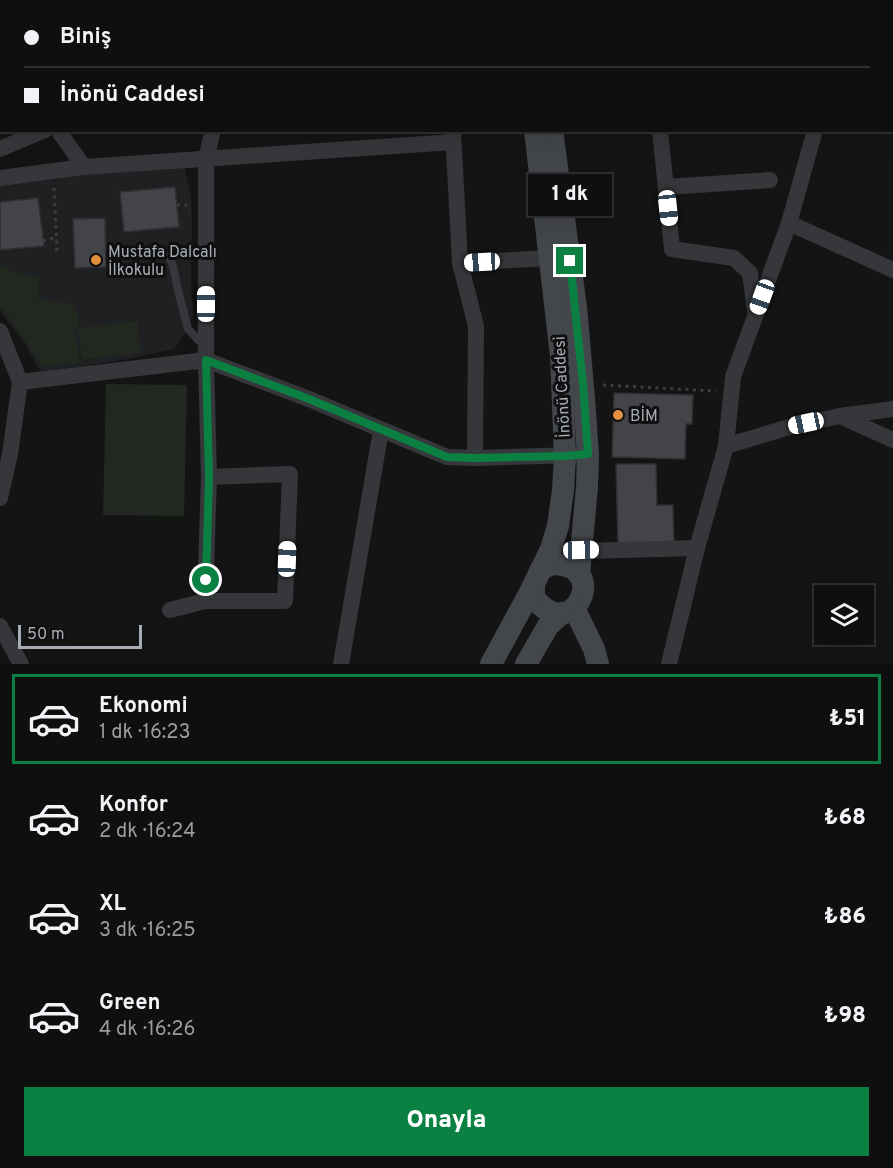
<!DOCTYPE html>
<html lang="tr">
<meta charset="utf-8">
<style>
body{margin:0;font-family:Overpass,sans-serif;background:#1d1d1e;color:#f1f3f6;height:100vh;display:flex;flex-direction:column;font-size:22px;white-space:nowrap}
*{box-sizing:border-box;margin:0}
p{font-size:20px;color:#9b9c9f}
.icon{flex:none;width:33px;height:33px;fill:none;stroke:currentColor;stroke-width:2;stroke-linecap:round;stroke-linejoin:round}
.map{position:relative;height:664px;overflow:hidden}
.sheet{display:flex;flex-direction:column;background:#0f0f10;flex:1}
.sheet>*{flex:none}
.banner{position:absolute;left:0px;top:0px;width:894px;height:132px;box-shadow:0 6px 24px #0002,0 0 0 2px #2f2f30;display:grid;align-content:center;height:132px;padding:0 24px;background:#0f0f10}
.fabs{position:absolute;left:814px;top:585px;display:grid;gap:12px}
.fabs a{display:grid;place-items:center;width:60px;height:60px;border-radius:0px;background:#0f0f10;box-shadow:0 6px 24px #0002,0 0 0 2px #2f2f30;font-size:30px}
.scale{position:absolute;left:18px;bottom:15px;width:124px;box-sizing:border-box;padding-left:6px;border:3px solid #a7adb4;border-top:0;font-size:16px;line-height:21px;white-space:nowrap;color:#a7adb4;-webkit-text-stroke:4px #0f0f10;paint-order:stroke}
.end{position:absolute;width:27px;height:27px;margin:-14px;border:8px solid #0b8043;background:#fff;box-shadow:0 0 0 3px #fff}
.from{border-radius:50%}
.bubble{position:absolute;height:42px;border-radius:0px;background:#0f0f10;box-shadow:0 6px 24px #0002,0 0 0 2px #2f2f30;font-size:20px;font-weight:800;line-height:42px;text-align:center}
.car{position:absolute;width:18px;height:36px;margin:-18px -9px;border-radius:8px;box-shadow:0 0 4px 2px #0007;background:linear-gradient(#fff 24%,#345 0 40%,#fff 0 76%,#345 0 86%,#fff 0)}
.banner b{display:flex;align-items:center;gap:21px;height:57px;font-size:22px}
.banner b+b{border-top:2px solid #2f2f30}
.banner i{width:15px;height:15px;background:#f1f3f6}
ul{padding:10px 0 0;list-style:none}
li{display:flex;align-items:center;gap:18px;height:90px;margin:0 12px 9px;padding:0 12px;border:3px solid transparent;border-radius:0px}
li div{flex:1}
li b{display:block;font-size:22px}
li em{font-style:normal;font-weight:800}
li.on{border-color:#0b8043}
li>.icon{width:54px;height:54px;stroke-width:1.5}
.cta{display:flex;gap:12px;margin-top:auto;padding:12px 24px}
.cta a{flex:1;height:69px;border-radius:0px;background:#0b8043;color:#fff;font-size:24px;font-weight:800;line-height:69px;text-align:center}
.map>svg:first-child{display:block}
</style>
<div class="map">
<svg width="893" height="664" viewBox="0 0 893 664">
<rect width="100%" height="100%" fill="#141415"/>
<polygon fill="#202022" points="184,165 191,196 192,224 191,278 193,315 188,329 174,349 118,361 41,372 25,344 0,311 0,185 59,179 93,173"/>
<g fill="#212820">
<polygon points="0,265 21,275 39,276 39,299 75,305 79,325 74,329 80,363 43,366 10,319 0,307"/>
<polygon points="137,321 141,353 82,359 78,328"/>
<polygon points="106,384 187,385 184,516 103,515"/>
</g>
<g fill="#434448" stroke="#2e2f31" stroke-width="1.5">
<polygon points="175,187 179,227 124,232 120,192"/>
<polygon points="38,198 44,246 0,250 0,202"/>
<polygon points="105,218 106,267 75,268 73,219"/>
<polygon points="614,393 693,395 692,424 686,424 685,459 612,457"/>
<polygon points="616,464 656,464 657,505 673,505 674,543 618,544"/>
</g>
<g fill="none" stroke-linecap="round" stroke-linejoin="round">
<g stroke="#3b3e41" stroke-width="3" stroke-dasharray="3 4.5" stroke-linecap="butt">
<polyline points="54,188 57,248 55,254"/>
<polyline points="177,205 186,205 189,211"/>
<polyline points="43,241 57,237"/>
<polyline points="106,249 111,249 115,246"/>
<polyline points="603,385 716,391"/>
</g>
<polyline stroke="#35373a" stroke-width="8" points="126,249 156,249 164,253 170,259 173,266 178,290 188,329 204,346"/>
<g stroke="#35373a" stroke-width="16">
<polyline points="202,0 203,2"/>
<polyline points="423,0 423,2"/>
<polyline points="581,2 582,0"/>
<polyline points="851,2 851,0"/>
<polyline points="58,130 84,167"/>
<polyline points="213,130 206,159 206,360 309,399 447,457 475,458 575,455"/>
<polyline points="660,130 672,249 734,258 750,273 755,311"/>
<polyline points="453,131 460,263 476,326 475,458"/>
<polyline points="0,149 45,130"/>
<polyline points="0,178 84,167 453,142"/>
<polyline points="666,187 770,180"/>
<polyline points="789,223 893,270"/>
<polyline points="460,263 550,258"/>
<polyline points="0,331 20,382 206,360 209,477 205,601"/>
<polyline points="840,416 893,440"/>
<polyline points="726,446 789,427 840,416 893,409"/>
<polyline points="0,498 10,454 20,382"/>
<polyline points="581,551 697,548"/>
<polyline points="170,610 205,601 285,601 290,474 209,477"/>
<polyline points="0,626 21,664"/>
<polyline points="341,664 381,430"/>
<polyline points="669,664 697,548 726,446 733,377 789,223 815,130"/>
</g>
<g stroke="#43464a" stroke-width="22">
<polyline points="519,0 519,2"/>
<polyline points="536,0 537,2"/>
<polyline points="552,130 576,307 584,398 588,454 587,487 579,575"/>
<path d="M534 585V598C572 645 607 571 562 565 554 563 546 565 540 571"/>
<polyline points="574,608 594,649 598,664"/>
<polyline points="491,664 529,594 551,549 558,526 563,490 565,456 561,356 535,130"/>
<polyline points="526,664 548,626 562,613"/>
</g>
</g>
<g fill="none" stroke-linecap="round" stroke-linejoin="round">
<polyline stroke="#0b8043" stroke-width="8" points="206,580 209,477 206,360 309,399 447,457 475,458 565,456 588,454 583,384 570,261"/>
</g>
<g fill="#e18f40" stroke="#0f0f10" stroke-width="2">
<circle cx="96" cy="260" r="6"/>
<circle cx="618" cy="415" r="6"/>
</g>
<g text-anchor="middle" stroke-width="6" stroke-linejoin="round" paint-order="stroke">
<g font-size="16" fill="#a7adb4" stroke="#0f0f10" text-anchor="start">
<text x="108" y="257">Mustafa Dalcalı<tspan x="108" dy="18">İlkokulu</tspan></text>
<text x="630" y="421">BİM</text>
</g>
<g font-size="16" fill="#a7adb4" stroke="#0f0f10">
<text transform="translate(561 387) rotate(-93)" y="6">İnönü Caddesi</text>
</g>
</g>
</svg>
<div class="fabs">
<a><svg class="icon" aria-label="layers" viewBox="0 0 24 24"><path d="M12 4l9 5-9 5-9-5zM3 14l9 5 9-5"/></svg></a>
</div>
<div class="scale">50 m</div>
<i class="end from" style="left:206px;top:580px"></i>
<i class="end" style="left:570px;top:261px"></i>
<div class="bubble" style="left:528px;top:174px;width:84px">1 dk</div>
<i class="car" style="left:668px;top:208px;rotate:174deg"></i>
<i class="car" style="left:482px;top:262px;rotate:267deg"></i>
<i class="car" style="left:762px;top:297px;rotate:200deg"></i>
<i class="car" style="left:206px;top:304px;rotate:0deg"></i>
<i class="car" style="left:806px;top:423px;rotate:258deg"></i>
<i class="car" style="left:581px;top:550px;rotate:89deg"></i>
<i class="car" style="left:287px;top:559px;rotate:2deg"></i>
<div class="banner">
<b><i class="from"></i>Biniş</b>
<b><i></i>İnönü Caddesi</b>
</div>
</div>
<section class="sheet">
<ul>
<li class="on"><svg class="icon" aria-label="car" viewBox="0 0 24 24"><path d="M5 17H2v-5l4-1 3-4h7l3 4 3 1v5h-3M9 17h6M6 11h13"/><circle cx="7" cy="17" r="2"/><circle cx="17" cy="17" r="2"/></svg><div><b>Ekonomi</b><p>1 dk · 16:23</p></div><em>₺51</em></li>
<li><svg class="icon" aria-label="car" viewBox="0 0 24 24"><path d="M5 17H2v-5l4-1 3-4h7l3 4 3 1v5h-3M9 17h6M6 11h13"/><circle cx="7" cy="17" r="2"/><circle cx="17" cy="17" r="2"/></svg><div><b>Konfor</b><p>2 dk · 16:24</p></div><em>₺68</em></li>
<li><svg class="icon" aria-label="car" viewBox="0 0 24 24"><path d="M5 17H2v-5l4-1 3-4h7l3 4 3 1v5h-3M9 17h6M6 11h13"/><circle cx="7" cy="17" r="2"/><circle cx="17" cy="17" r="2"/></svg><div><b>XL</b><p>3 dk · 16:25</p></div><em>₺86</em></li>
<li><svg class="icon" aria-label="car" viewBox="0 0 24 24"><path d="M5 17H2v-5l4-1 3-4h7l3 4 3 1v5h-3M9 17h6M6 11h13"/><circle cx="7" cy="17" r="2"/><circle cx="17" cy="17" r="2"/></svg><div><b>Green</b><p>4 dk · 16:26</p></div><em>₺98</em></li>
</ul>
<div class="cta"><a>Onayla</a></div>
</section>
